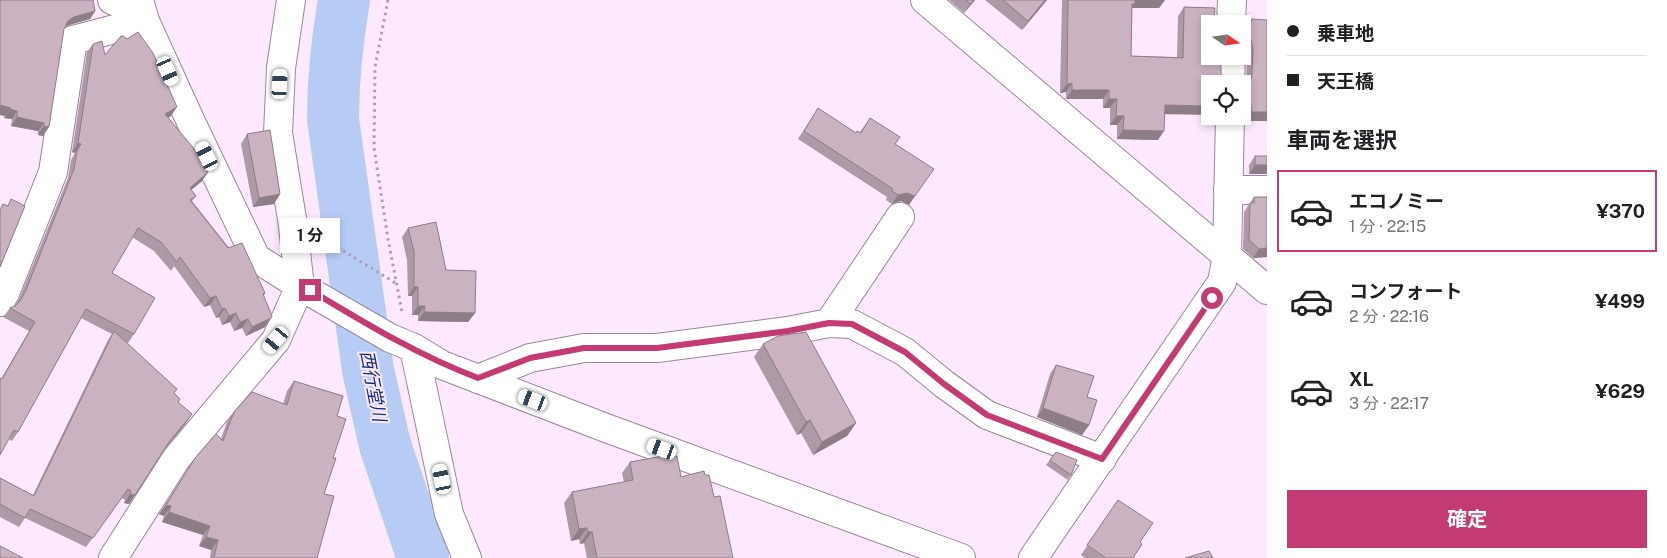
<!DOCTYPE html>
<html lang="ja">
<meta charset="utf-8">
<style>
body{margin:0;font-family:"Public Sans","Noto Sans JP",sans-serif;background:#f2f2f2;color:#202124;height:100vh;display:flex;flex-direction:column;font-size:19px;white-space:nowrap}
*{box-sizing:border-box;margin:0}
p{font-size:16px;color:#757577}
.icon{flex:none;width:28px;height:28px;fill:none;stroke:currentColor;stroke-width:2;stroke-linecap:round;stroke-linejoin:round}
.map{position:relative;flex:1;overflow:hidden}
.side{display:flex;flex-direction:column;background:#fff;width:400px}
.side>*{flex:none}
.top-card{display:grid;align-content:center;height:110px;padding:0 20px;background:#fff}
.needle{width:32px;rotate:103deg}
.fabs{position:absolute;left:1201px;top:15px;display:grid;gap:10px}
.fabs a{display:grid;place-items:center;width:50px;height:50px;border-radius:0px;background:#fff;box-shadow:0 2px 8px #0003;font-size:25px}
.end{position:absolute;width:22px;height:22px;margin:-11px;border:6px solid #c43a72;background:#fff;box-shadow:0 0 0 2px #fff}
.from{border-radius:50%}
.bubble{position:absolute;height:35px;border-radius:0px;background:#fff;box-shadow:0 2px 8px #0003;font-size:16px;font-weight:700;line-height:35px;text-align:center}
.car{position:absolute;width:15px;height:30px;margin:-15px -8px;border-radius:6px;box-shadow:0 0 4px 1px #0007;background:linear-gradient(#fff 24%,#345 0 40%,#fff 0 76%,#345 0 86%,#fff 0)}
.top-card b{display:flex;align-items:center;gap:18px;height:48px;font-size:19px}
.top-card b+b{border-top:1px solid #e0e0e0}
.top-card i{width:12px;height:12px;background:#202124}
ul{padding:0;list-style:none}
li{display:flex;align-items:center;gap:15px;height:82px;margin:0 10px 8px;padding:0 10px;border:2px solid transparent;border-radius:0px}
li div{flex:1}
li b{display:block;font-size:19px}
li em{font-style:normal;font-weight:700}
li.on{border-color:#c43a72}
li>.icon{width:45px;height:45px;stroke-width:1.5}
h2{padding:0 20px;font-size:22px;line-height:60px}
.button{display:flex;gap:10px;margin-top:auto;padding:10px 20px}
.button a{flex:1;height:58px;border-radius:0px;background:#c43a72;color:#fff;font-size:20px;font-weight:700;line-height:58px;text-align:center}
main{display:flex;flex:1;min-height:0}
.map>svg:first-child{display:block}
</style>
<main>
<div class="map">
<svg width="1267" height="558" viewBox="0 0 1267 558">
<rect width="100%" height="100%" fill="#fde9fe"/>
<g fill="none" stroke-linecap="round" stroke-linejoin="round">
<path stroke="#b7ccf4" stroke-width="52" d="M344 0C337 41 333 77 333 119L368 370 385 445 423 558"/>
<defs>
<g id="minor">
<polyline points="112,0 143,15"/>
<polyline points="139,0 145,21 191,122 256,258 300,286 390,338 414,348 442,365 606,428 961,558"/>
<polyline points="925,0 1267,290"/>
<polyline points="1231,24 1232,0"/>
<polyline points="1230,84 1231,56"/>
<polyline points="1228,190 1267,190"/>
<polyline points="0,302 5,293 53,172 73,40 145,21"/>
<polyline points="829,323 900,217"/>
<polyline points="414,348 449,514 467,558"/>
<polyline points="478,379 530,358 584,348 657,348 788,331 829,323 852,324 905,352 944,384 987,415 1102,459"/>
<polyline points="113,558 176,459 276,340 300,286 292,219 278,133 281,68 291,0"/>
<polyline points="1033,558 1222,282 1227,256 1230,116"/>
</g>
</defs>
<use href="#minor" stroke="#988699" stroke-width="30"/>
<polyline stroke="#ad9fae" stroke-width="3" stroke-dasharray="2.5 4" stroke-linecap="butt" points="388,0 375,67 374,148 388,239 402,312"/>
<use href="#minor" stroke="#fff" stroke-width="28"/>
<polyline stroke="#ad9fae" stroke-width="3" stroke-dasharray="2.5 4" stroke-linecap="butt" points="321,237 397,284"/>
</g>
<g fill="#ae99a6">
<polygon points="0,0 95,11 90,19 69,25 64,28 43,136 38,135 38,131 11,126 12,119 4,118 5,116 0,115"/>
<polygon points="949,0 975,0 964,13"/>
<polygon points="985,0 1047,0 1022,30"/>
<polygon points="1062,0 1165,0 1159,8 1132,8 1131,56 1177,57 1178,16 1184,7 1215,8 1164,114 1158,140 1117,139 1117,125 1110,125 1110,108 1103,108 1103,99 1066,99 1066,92 1060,93"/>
<polygon points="1252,19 1267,121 1246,121 1243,108 1242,107 1242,89 1245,88 1246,85 1247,57 1245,49 1242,46 1242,29 1246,27"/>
<polygon points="93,44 171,116 168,118 208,172 202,181 191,190 196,196 192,201 265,293 264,296 271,318 265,327 246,336 242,328 234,331 230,322 222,325 219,317 216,318 210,305 204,307 174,266 171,271 154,251 132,237 112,273 134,334 128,343 124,341 174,394 180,399 179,402 186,423 165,448 129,504 124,503 125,500 122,498 86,547 25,518 19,527 0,517 0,478 33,495 108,340 112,334 81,318 18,432 12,441 9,439 1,379 29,331 3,317 10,308 15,306 16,304 19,299 68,178 71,160 75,153 72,152 87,52"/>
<polygon points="818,108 856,133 860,132 870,118 895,144 909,205 901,201 892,204 886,200 887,197 798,139"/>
<polygon points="247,134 280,194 274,204 253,207 241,144"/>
<polygon points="1255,156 1267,174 1249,174 1249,165"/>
<polygon points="1254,197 1267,197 1267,257 1253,258 1243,249 1244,212"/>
<polygon points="408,228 446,270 475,313 468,322 418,321 418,315 412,315 412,296 408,296 407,260 402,237"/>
<polygon points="763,344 856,423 847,436 813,455 801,433 797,435 754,357"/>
<polygon points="1056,365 1087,397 1089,425 1082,435 1037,417 1050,374"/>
<polygon points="294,381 337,416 333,458 324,494 317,558 210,558 211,550 199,546 203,535 162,522 164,516 159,514 195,458 221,439 227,422 234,412 283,404 287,391"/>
<polygon points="1056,452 1071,475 1068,480 1046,465"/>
<polygon points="670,457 681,477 705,475 714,497 733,558 587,558 584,543 580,544 579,539 571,541 564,503 572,492 624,482 622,473 630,462"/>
<polygon points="1118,500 1140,542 1133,558 1085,558 1081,555"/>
</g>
<g fill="#8d7d87">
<polygon points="974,0 975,0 964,13 970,4"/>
<polygon points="1045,0 1047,0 1022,30 1028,21"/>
<polygon points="1134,0 1165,0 1159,8 1132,8 1125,13"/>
<polygon points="95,11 90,19 69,25 62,29 68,21 74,17"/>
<polygon points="1242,33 1246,34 1242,39"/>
<polygon points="1072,83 1066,92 1060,93 1067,84"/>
<polygon points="1072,90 1109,90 1103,99 1066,99"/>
<polygon points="1109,99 1117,99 1110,108 1103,108"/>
<polygon points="0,105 11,108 5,116 0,115"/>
<polygon points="1165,105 1210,106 1210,115 1158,114"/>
<polygon points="177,107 171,116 158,123 165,114"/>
<polygon points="10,109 17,111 12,119 4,118"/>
<polygon points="1252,112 1267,112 1267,121 1246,121"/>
<polygon points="1116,116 1124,116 1117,125 1110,125"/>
<polygon points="17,117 44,123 38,131 11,126"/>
<polygon points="44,126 49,127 43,136 38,135"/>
<polygon points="1123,130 1164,131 1158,140 1117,139"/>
<polygon points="78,143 81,144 75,153 72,152"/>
<polygon points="1255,165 1267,165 1267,174 1249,174"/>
<polygon points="208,172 202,181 184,196 190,188"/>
<polygon points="907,193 915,196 909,205 901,201 892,204 898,195"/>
<polygon points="280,194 274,204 253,207 259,198"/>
<polygon points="1267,248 1267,257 1253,258 1259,249"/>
<polygon points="414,287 418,287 412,296 408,296"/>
<polygon points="216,296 210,305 204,307 210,298"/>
<polygon points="418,306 425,306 418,315 412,315"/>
<polygon points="225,308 219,317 216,318 222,309"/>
<polygon points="424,312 475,313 468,322 418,321"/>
<polygon points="236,313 230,322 222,325 229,316"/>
<polygon points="271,318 265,327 246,336 252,327"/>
<polygon points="248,319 242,328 234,331 240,322"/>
<polygon points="1043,408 1089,425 1082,435 1037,417"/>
<polygon points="192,414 186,423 163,451 169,442"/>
<polygon points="810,420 801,433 797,435 806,422"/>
<polygon points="856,423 847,436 813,455 822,442"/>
<polygon points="130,494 135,495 129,504 124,503"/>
<polygon points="166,505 171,506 164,516 159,514"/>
<polygon points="169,512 210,526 203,535 162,522"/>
<polygon points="587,528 579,539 571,541 579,529"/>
<polygon points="588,532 592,532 584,543 580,544"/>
<polygon points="206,537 218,540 211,550 199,546"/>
</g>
<g fill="#cab2c1" stroke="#8d7d87">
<polygon points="0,0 93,0 95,11 74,17 68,21 64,29 49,127 44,126 44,123 17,117 17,111 10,109 11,108 0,105"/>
<polygon points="966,0 974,0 970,4"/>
<polygon points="1003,0 1045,0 1028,21"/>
<polygon points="1068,0 1135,0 1135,4 1132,4 1131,56 1183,58 1184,7 1215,8 1214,19 1223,19 1226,24 1210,24 1210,56 1221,56 1221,74 1222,82 1224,84 1210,84 1210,106 1165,105 1164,131 1123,130 1124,116 1116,116 1117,99 1109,99 1109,90 1072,90 1072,83 1067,84"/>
<polygon points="1252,19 1267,20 1267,112 1252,112 1250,99 1244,93 1242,93 1242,89 1249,84 1252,76 1253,48 1251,40 1246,34 1242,33 1242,29 1245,29 1250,24"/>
<polygon points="138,32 153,53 177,107 165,114 201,157 208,172 190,188 196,196 190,200 228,248 242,243 265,293 263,294 272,316 271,318 252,327 248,319 240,322 236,313 229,316 225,308 222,309 216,296 210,298 180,257 177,262 161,242 138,228 112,273 155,298 134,334 86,309 18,432 14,430 0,455 0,378 2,379 35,322 10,308 15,306 20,301 26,290 74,169 77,151 81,144 78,143 93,44 102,41 105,55 121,36 123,36 127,39"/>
<polygon points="818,108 856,133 857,131 861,133 870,118 900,137 895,144 934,169 915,196 907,193 898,195 892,191 893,189 804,131"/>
<polygon points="270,130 280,194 259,198 247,134"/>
<rect x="1255" y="156" width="12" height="9"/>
<polygon points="1254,197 1267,197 1267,248 1259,249 1249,240 1250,203 1254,203"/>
<polygon points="11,199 25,206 0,267 0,210 3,204 8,206"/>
<polygon points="436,222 446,270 476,271 475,313 424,312 425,306 418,306 418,287 414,287 414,251 408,228"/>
<polygon points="114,331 177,389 174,393 180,399 178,402 192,414 169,442 135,495 130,494 131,491 128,489 93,538 30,509 25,518 0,504 0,478 34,496"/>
<polygon points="806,332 856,423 822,442 810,420 806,422 763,344 778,336"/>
<polygon points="1056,365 1094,376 1087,397 1097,400 1089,425 1043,408"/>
<polygon points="294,381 343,396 337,416 346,419 333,458 336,458 324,494 334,496 317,558 214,558 218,540 206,537 210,526 169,512 171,506 166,505 195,458 216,434 223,441 234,412 252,392 287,405"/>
<polygon points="1056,452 1077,460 1071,475 1050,460"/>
<polygon points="669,455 670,457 677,456 681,477 704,471 705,475 709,475 714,497 720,496 733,558 597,558 592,532 588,532 587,528 579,529 572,492 633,480 630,462"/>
<polygon points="1118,500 1153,523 1140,542 1142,544 1133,558 1106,558 1087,545"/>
<polygon points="0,546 23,558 0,558"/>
<polygon points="1209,551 1213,558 1185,558"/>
</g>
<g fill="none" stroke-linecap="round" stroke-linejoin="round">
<path stroke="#c43a72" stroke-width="6" d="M310 290C365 323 419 356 478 378L530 358 584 348H657L788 331 829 323 852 324 905 352 944 384 987 415 1102 459 1212 298"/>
</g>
<g text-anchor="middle" stroke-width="4" stroke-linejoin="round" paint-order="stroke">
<g font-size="18" font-style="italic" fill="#12317b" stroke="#fde9fe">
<text transform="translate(373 386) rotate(79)" y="6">西行堂川</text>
</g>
</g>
</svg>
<div class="fabs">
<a><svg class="needle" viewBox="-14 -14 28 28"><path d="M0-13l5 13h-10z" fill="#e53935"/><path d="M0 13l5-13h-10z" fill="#757577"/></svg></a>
<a><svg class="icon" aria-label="locate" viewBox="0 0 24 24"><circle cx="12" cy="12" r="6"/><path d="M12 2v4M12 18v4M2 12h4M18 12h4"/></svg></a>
</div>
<i class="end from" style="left:1212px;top:298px"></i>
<i class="end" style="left:310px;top:290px"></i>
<div class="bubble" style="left:280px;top:218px;width:60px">1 分</div>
<i class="car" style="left:168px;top:71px;rotate:156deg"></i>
<i class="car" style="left:280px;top:84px;rotate:3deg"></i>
<i class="car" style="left:207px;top:156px;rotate:334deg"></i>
<i class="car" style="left:276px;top:340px;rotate:220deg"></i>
<i class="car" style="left:533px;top:400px;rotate:291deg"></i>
<i class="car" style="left:662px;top:449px;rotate:290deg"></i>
<i class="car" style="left:442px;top:479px;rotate:349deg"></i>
</div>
<section class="side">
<div class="top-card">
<b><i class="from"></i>乗車地</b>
<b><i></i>天王橋</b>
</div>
<h2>車両を選択</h2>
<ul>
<li class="on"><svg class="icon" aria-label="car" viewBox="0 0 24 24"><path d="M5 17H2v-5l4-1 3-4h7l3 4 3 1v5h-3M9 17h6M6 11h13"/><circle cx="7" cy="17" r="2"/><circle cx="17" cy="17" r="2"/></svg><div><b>エコノミー</b><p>1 分 · 22:15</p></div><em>¥370</em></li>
<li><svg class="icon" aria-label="car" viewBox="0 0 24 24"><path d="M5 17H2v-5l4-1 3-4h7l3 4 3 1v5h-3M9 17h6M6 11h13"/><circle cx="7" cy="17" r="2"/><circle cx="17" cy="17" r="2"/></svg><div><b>コンフォート</b><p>2 分 · 22:16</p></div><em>¥499</em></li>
<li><svg class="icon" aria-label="car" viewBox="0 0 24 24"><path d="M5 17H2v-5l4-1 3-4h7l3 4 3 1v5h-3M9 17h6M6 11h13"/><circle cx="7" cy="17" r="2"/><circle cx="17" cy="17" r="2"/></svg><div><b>XL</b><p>3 分 · 22:17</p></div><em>¥629</em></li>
</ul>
<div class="button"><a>確定</a></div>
</section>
</main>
